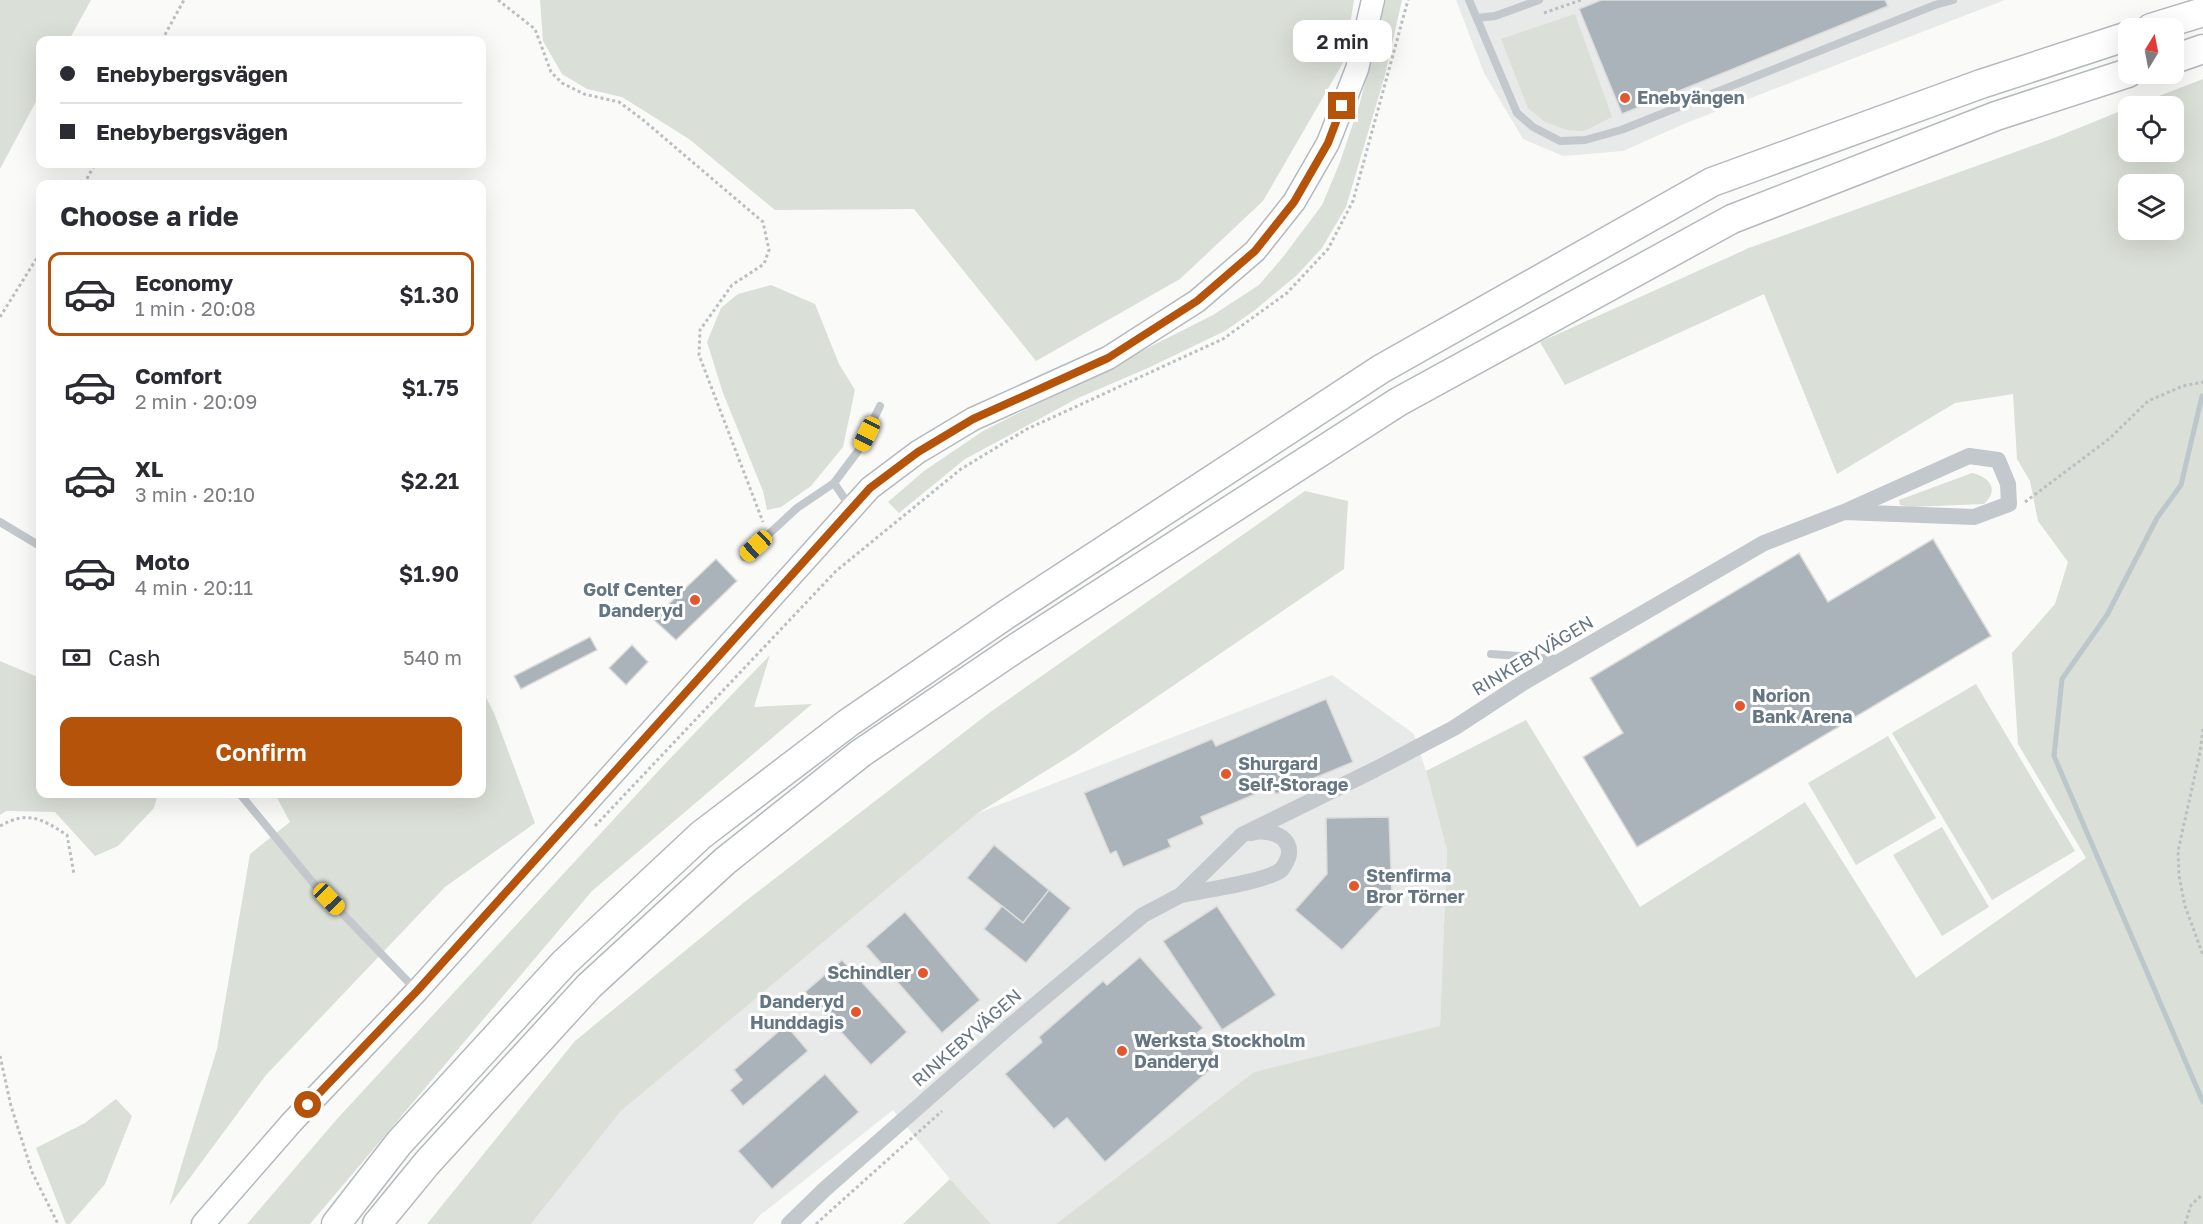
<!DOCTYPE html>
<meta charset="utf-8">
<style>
body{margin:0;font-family:"Golos Text",sans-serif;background:#f2f2f3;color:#2b2b33;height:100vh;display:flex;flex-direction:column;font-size:22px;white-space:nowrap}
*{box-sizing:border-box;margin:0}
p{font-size:20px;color:#7c7c81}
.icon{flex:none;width:33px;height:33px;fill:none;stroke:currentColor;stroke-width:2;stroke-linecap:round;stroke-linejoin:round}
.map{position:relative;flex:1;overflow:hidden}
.drawer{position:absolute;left:36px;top:180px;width:450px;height:618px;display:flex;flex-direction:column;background:#fff;border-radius:12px;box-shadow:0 6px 24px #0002}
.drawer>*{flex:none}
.hud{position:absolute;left:36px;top:36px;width:450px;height:132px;border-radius:12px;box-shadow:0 6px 24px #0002;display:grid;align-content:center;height:132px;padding:0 24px;background:#fff}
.needle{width:39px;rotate:10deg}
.tools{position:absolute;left:2118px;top:18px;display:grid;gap:12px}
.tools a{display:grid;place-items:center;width:66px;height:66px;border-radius:12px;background:#fff;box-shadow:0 6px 24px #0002;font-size:30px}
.end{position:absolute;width:27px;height:27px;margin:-14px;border:8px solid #b45309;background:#fff;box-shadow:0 0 0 3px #fff}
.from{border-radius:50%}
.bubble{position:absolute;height:42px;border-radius:12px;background:#fff;box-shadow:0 6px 24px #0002;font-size:20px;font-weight:600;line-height:42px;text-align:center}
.car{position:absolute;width:18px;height:36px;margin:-18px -9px;border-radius:8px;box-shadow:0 0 4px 2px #0007;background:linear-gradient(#f5c518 24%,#345 0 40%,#f5c518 0 76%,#345 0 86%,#f5c518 0)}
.hud b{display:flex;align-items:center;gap:21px;height:57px;font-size:22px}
.hud b+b{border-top:2px solid #e1e1e2}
.hud i{width:15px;height:15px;background:#2b2b33}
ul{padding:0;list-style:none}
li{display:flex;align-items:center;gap:18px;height:84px;margin:0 12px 9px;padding:0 12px;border:3px solid transparent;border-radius:12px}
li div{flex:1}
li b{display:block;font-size:22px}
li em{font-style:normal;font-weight:600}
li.active{border-color:#b45309}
li>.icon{width:54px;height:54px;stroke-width:1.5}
h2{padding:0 24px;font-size:27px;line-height:72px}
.pay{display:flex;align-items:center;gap:15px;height:66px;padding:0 24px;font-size:22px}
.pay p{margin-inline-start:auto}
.cta{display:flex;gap:12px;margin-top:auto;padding:12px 24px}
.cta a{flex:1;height:69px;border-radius:12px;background:#b45309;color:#fff;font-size:24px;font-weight:600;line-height:69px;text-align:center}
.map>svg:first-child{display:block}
</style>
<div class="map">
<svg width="2203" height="1224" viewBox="0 0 2203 1224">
<rect width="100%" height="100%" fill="#fafaf8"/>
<g fill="#e8e9e9">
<polygon points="1456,0 2005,0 1686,123 1623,151 1563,156 1523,139 1484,73"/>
<polygon points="1332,675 1414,734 1426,771 1447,850 1440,1027 1254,1072 1056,1224 991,1224 950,1179 893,1110 759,1216 753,1224 531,1224 621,1111 978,813"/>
</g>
<g fill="#dadfd7" fill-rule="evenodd">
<polygon points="0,0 91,0 69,40 40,40 40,94 0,169"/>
<polygon points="540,0 1354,0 1344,61 1263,201 1180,279 1036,361 914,209 775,210 689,139 622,97 587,89 562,74 543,41"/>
<polygon points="1386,0 1402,0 1385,75 1346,207 1322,248 1297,275 1255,310 1225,331 1148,368 1078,398 965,459 899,513 888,502 924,471 983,431 1213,315 1259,285 1283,257 1322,205 1340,162 1359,106"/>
<polygon points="1575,14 1612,117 1584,131 1567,130 1545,122 1528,108 1501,39"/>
<path d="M2203 79V1224H1056L1254 1072 1440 1026 1447 850 1426 771 1526 720 1640 907 1805 802 1916 978 2086 858 2018 744 2012 653 2055 604 2068 562 2038 521 2030 481 2017 459 2013 394 1955 403 1837 474 1764 294 1565 385 1540 342 1749 248 2054 138 2128 108V152H2174V106H2133ZM2128 184H2174V230H2128Z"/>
<polygon points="771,285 815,304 839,364 855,390 843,447 811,486 781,507 767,510 763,491 723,393 707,342 721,308 738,294"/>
<path d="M1972 473C1989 477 2000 489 1984 504L1909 507 1900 505 1899 500Z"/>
<polygon points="1305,491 1348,501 1344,569 1073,754 978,813 621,1111 531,1224 427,1224 575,1041 747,900 989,713"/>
<polygon points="770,655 754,707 812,704 592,891 310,1224 247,1224 337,1119 663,766"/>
<polygon points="0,661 40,678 40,794 151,794 157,797 154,808 118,846 95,856 55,812 6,811 0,815"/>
<polygon points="1976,684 2075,851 1992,900 1892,733"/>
<polygon points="482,690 494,713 535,823 445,887 266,1075 169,1206 217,1049 250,854 290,822 275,794 482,794"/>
<polygon points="1888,736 1936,818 1856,865 1808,783"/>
<polygon points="1942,827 1989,907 1942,936 1893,855"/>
<polygon points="116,1099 132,1116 105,1184 70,1224 66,1224 36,1148 85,1123"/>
<polygon points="950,1179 991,1224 903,1224"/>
</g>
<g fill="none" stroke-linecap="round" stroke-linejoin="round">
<polyline stroke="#bbc7cb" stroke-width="5" points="2202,396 2181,485 2157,518 2107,615 2062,679 2054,756 2203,1102"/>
</g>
<g fill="#aab3b9" stroke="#dcdcda" stroke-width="1.5">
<polygon points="1601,0 1885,0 1888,6 1622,114 1579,9"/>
<polygon points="1933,539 1991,636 1637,847 1583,757 1623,733 1590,678 1799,553 1828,602"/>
<polygon points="716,559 737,581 676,640 653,619"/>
<polygon points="590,637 597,650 521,689 514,676"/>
<polygon points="632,645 648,662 626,685 609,668"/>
<polygon points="1326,699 1353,762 1276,794 1272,787 1201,817 1204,824 1168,840 1171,847 1123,867 1116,851 1110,854 1084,793 1212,739 1216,746"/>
<polygon points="1389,817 1392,897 1342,950 1295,910 1327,874 1326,818"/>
<polygon points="994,845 1049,890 1023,923 967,878"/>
<polygon points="1049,890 1071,908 1026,963 984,929 1002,906 1023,923"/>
<polygon points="1217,906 1276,995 1222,1030 1163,941"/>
<polygon points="905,912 980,1000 942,1033 866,946"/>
<polygon points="1140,957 1203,1028 1197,1033 1221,1060 1105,1162 1067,1118 1054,1129 1005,1074 1042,1042 1039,1037 1103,981 1107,985"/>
<polygon points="842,960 907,1032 871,1065 805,992"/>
<polygon points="786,1025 808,1051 743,1106 730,1090 742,1080 734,1070"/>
<polygon points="825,1074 859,1112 772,1189 738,1151"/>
</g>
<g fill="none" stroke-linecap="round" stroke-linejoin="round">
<defs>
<polyline id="secondary" points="203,1224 292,1122 417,991 870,488 918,452 973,419 1108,358 1197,301 1255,251 1294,202 1328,143 1357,69 1373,0"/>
<g id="highway">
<polyline points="2151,28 2203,12"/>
<polyline points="2174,59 2203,49"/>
<polyline points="336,1224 399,1143 564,963 701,835 848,723 1007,614 1381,369 1712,182 1981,84 2128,36"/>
<polyline points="377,1224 427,1163 589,986 725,861 861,753 1016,648 1398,402 1732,219 1996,116 2128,73"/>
</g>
</defs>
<use href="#secondary" stroke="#b3babf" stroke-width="25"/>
<use href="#highway" stroke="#b4b9bd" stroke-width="31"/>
<g stroke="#bbbfc2" stroke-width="3" stroke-dasharray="3 3" stroke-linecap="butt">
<polyline points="498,0 535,29 551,72 562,83 584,94 619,102 642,119 763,222 769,250 764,264 732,285 700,330 699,355 763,522"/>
<polyline points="1544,13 1581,0"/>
<polyline points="162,40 184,0"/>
<polyline points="84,184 95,164"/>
<polyline points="0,317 40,253"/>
<polyline points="2025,502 2109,439 2148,401 2183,386 2203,382"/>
<polyline points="2203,729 2200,752 2178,851 2179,876 2185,906 2203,955"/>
<path d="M0 826C28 810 42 819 67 835L74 874"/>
<polyline points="595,826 836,571 961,469 1027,429 1223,339 1287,293 1328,249 1353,201 1408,0"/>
<polyline points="0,1056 11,1106 32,1172 58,1224"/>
<polyline points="816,1224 942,1111"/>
<polyline points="2185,1224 2191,1205 2203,1194"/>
</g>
<g stroke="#c3c8cc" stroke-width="8">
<polyline points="1469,0 1517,113 1533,127 1560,141 1585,140 1621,130 1935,5 1953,0"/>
<polyline points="1477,18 1495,16 1539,0"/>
<polyline points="851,508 834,483 858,451 880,406"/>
<polyline points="0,522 40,546"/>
<polyline points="744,557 797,508 834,483"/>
<polyline points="1491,654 1558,659"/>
<polyline points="240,794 314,884 417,991"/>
</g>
<g stroke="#c3c8cc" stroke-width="16">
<path d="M1182 895C1204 890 1265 882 1281 870 1284 867 1286 862 1288 858 1295 836 1267 828 1251 833"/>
<polyline points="789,1224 825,1189 1010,1026 1143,915 1181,895 1242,835 1374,770 1454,728 1526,681 1764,543 1844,512 1969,456 1998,460 2008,484 2009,504 1974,517 1844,512"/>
</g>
<use href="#secondary" stroke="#fff" stroke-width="22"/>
<use href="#highway" stroke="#fff" stroke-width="28"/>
</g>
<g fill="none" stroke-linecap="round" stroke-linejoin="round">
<polyline stroke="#b45309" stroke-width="8" points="308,1105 417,991 870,488 918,452 973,419 1108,358 1197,301 1255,251 1294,202 1328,143 1342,106"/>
</g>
<g fill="#e4572e" stroke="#fff" stroke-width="2">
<circle cx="1625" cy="98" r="6"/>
<circle cx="695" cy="600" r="6"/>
<circle cx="1740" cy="706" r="6"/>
<circle cx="1226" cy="774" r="6"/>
<circle cx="1354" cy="886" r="6"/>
<circle cx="923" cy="973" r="6"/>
<circle cx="856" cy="1012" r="6"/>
<circle cx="1122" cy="1051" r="6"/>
</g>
<g text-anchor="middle" stroke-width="6" stroke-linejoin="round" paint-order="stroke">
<g font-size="18" font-weight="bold" fill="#657683" stroke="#fff" text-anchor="start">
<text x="1637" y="104">Enebyängen</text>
<text x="683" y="596" text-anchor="end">Golf Center<tspan x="683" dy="21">Danderyd</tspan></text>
<text x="1752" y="702">Norion<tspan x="1752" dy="21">Bank Arena</tspan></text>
<text x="1238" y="770">Shurgard<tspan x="1238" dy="21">Self-Storage</tspan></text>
<text x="1366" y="882">Stenfirma<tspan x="1366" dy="21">Bror Törner</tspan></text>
<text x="911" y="979" text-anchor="end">Schindler</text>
<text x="844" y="1008" text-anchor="end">Danderyd<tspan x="844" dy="21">Hunddagis</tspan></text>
<text x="1134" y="1047">Werksta Stockholm<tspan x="1134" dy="21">Danderyd</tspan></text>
</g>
<g font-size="18" fill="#657683" stroke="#fff">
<text transform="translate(1533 656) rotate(-31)" y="6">RINKEBYVÄGEN</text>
<text transform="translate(967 1038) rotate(-41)" y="6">RINKEBYVÄGEN</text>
</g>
</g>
</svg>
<div class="tools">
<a><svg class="needle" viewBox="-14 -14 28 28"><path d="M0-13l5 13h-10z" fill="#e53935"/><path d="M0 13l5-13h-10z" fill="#7c7c81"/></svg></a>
<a><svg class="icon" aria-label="locate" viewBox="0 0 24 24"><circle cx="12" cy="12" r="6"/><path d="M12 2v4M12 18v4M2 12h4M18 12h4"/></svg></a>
<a><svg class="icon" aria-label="layers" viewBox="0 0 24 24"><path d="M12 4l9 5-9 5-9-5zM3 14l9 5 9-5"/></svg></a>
</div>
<i class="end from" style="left:308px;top:1105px"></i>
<i class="end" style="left:1342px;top:106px"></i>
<div class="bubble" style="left:1293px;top:20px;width:99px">2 min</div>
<i class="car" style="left:867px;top:434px;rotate:206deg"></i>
<i class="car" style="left:756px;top:546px;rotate:227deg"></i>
<i class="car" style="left:329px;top:899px;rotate:136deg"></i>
<div class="hud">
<b><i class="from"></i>Enebybergsvägen</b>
<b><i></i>Enebybergsvägen</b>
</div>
<section class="drawer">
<h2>Choose a ride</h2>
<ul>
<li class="active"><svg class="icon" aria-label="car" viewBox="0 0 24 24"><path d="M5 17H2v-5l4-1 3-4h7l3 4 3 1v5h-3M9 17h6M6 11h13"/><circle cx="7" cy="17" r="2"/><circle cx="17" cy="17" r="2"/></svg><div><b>Economy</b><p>1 min · 20:08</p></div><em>$1.30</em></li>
<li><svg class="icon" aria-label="car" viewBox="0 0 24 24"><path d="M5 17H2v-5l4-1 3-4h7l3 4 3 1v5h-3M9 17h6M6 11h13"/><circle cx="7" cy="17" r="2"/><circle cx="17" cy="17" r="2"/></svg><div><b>Comfort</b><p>2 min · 20:09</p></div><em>$1.75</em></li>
<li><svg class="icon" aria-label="car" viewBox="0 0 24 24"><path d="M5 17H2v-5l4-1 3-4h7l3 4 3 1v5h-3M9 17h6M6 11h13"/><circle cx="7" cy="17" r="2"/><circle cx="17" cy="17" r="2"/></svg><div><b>XL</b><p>3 min · 20:10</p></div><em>$2.21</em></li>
<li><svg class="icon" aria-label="car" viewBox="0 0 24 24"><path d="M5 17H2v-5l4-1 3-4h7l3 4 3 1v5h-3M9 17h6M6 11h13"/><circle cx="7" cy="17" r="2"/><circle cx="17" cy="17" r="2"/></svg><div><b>Moto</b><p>4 min · 20:11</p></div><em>$1.90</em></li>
</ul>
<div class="pay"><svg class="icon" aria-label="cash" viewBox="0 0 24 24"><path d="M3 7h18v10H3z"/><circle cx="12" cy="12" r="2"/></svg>Cash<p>540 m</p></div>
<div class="cta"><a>Confirm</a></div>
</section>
</div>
